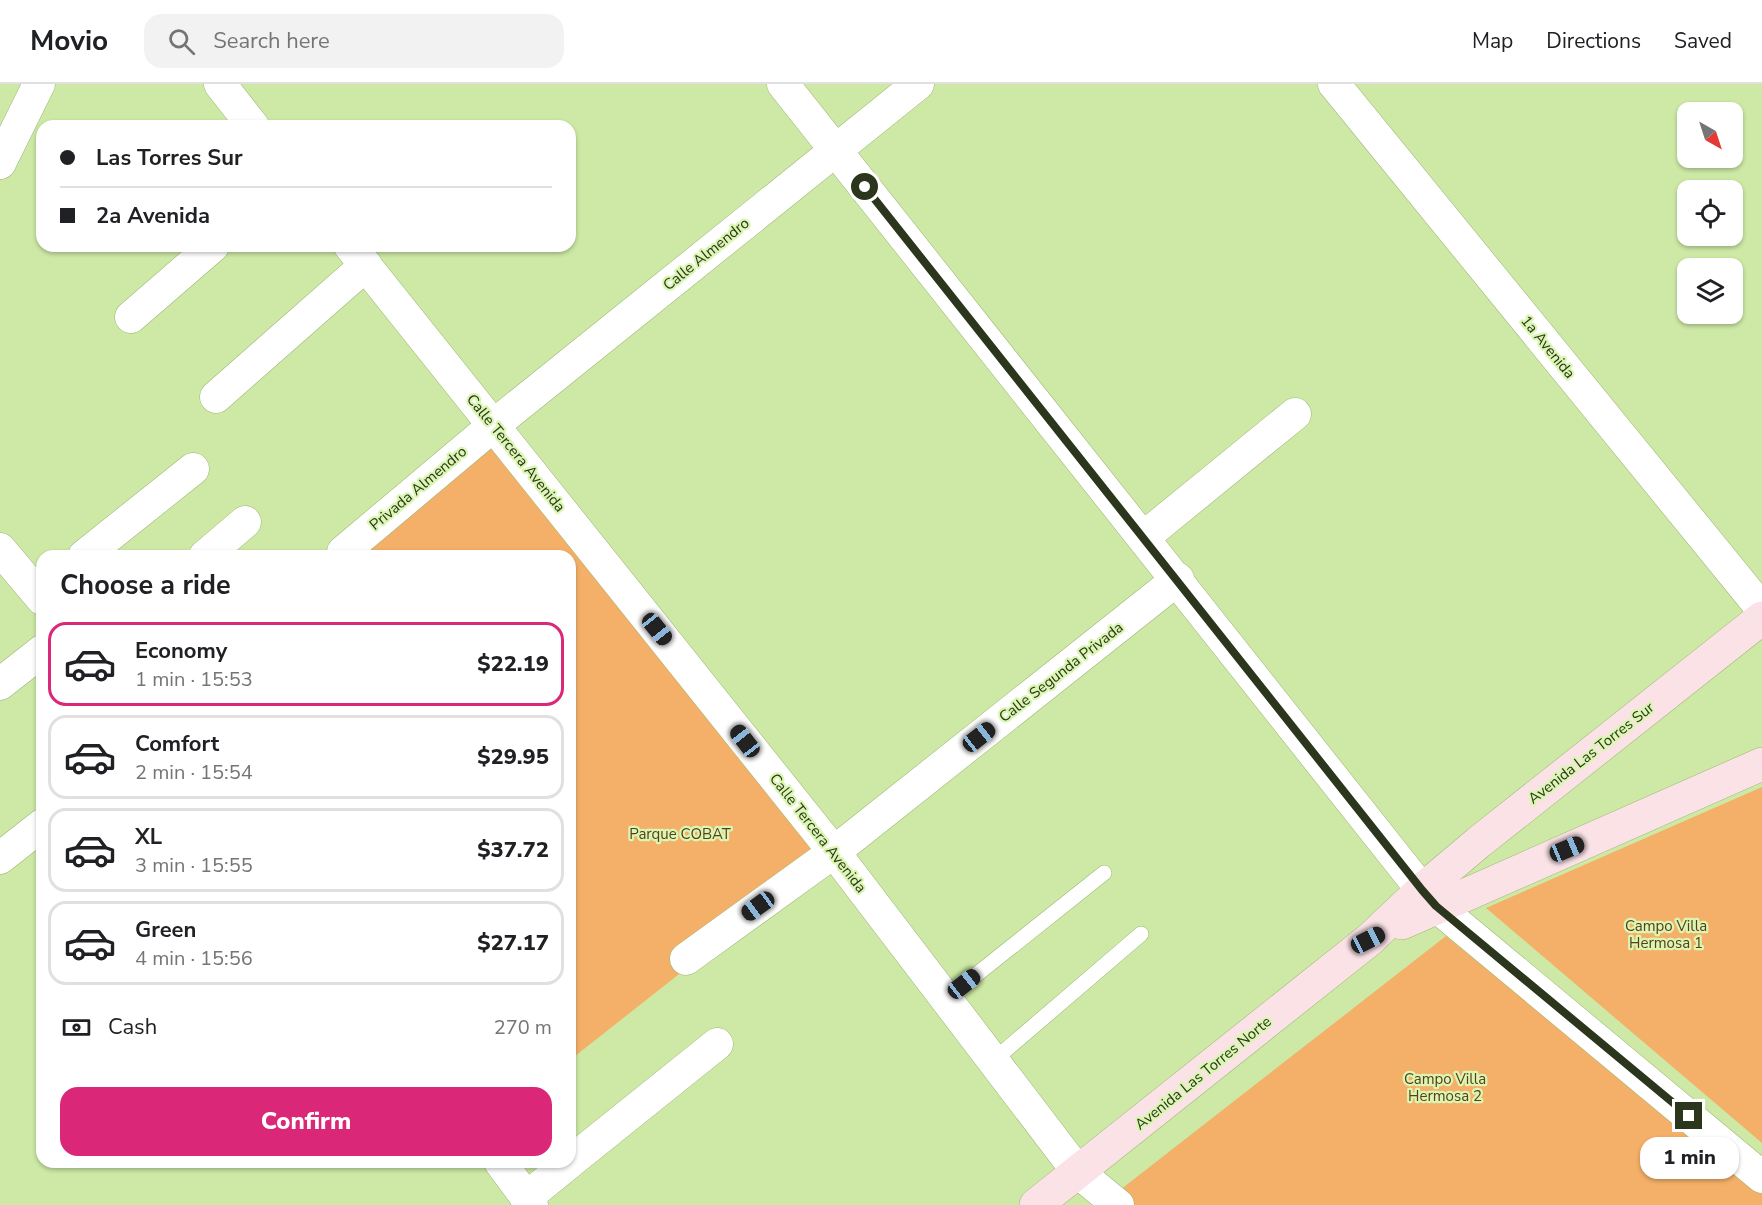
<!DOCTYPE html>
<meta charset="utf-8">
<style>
body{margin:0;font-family:"Nunito Sans",sans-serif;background:#f2f2f2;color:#202124;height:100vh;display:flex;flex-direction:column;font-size:22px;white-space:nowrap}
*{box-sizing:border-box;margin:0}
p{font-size:20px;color:#757577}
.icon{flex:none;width:33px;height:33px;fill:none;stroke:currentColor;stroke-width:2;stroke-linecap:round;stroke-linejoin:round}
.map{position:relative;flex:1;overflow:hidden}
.details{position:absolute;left:36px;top:466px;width:540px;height:618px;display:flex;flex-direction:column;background:#fff;border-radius:18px;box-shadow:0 2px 4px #0004}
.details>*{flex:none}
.banner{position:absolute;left:36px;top:36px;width:540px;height:132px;border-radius:18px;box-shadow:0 2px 4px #0004;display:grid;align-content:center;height:132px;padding:0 24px;background:#fff}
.needle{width:39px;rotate:141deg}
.controls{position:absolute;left:1677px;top:18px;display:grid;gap:12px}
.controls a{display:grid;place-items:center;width:66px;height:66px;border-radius:12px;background:#fff;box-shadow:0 2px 4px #0004;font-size:30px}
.end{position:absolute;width:27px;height:27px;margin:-14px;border:8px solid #2c361c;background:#fff;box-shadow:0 0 0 3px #fff}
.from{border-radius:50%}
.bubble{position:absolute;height:42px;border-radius:18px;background:#fff;box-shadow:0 2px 4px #0004;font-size:20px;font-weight:800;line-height:42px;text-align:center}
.car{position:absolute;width:18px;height:36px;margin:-18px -9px;border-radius:8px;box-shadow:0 0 4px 2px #0007;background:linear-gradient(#222 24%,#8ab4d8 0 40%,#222 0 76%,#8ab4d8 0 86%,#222 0)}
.banner b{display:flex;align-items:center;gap:21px;height:57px;font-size:22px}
.banner b+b{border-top:2px solid #e0e0e0}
.banner i{width:15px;height:15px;background:#202124}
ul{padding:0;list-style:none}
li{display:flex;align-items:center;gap:18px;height:84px;margin:0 12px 9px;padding:0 12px;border:3px solid #e0e0e0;border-radius:18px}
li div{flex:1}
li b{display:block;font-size:22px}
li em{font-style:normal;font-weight:800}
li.selected{border-color:#db2777}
li>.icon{width:54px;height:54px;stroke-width:1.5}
h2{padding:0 24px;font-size:27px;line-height:72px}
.pay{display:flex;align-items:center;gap:15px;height:66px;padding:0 24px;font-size:22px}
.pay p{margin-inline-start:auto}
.primary-button{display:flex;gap:12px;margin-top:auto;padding:12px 24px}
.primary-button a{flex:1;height:69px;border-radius:18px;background:#db2777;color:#fff;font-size:24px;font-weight:800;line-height:69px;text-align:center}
header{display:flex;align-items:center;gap:36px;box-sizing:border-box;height:84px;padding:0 30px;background:#fff;border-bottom:2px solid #e0e0e0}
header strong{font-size:28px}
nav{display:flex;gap:33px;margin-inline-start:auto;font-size:21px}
.search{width:420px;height:54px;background:#f2f2f2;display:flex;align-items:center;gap:15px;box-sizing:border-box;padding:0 21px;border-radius:18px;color:#757577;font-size:22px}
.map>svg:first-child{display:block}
</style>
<header>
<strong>Movio</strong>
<div class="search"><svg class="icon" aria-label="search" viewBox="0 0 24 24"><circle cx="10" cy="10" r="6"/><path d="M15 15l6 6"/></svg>Search here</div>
<nav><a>Map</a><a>Directions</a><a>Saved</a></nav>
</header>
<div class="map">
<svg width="1762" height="1121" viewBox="0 0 1762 1121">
<rect width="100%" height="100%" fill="#cde9a5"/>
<g fill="#f4b068">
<polygon points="494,341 834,768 570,976 570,472 332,472"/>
<polygon points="1762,703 1762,1059 1486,824"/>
<polygon points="1446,852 1506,901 1512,896 1550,937 1762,1110 1762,1121 1121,1121 1111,1113"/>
</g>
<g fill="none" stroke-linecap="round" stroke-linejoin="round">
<defs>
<g id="lane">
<polyline points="947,914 1104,789"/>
<polyline points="994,976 1141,850"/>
</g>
<g id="street">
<polyline points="220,0 253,42"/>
<polyline points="783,0 1422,806 1436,822 1762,1093"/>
<polyline points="1334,0 1762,525"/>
<polyline points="0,79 39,0"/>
<polyline points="350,162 834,768 1078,1088 1118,1121"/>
<polyline points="131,233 213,162"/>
<polyline points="216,313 366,181"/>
<polyline points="1144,453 1295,330"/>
<polyline points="0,465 42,515"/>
<polyline points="343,468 494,341 918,0"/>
<polyline points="84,472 193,385"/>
<polyline points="205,472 245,438"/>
<polyline points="0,600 42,567"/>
<polyline points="0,774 42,741"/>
<polyline points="686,875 834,768 1178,495"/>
<polyline points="500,1078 532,1121"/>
<polyline points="570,1078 717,960"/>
<polyline points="526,1114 570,1078"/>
</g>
<g id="secondary">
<polyline points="1402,839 1762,680"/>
<polyline points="1036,1121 1369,856 1422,806 1479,758 1762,534"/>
</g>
</defs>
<use href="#lane" stroke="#9db776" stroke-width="16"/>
<use href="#street" stroke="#9db776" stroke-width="33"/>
<use href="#secondary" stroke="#9db776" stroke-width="34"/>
<use href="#lane" stroke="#fff" stroke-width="15"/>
<use href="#street" stroke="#fff" stroke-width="32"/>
<use href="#secondary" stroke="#fbe2e7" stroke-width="33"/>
</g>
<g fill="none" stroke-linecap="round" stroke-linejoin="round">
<polyline stroke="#2c361c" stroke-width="8" points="865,103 1422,806 1436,822 1689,1032"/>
</g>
<g text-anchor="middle" stroke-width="4.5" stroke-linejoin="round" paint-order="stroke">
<g font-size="15" fill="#2c361c" stroke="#daf6b2">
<text transform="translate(706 170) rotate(-39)" y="5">Calle Almendro</text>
<text transform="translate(1548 263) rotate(51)" y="5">1a Avenida</text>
<text transform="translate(516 369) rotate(51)" y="5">Calle Tercera Avenida</text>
<text transform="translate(418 404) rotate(-40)" y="5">Privada Almendro</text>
<text transform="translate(1061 588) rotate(-38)" y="5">Calle Segunda Privada</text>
<text transform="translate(1591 669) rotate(-38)" y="5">Avenida Las Torres Sur</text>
<text transform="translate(818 749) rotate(52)" y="5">Calle Tercera Avenida</text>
<text transform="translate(1203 989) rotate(-39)" y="5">Avenida Las Torres Norte</text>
</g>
<g font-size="15" fill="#5b3d1b" stroke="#daf6b2">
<text x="680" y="755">Parque COBAT</text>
<text x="1666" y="847">Campo Villa<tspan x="1666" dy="17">Hermosa 1</tspan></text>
<text x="1445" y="1000">Campo Villa<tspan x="1445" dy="17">Hermosa 2</tspan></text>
</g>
</g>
</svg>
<div class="controls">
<a><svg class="needle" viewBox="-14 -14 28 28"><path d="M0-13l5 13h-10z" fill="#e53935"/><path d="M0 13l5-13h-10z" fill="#757577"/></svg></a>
<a><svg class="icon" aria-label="locate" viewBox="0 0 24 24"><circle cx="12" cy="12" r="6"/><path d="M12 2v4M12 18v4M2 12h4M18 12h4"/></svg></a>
<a><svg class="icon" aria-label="layers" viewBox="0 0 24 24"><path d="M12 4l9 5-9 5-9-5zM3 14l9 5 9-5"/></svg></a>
</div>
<i class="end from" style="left:865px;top:103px"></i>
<i class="end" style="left:1689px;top:1032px"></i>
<div class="bubble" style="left:1640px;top:1053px;width:99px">1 min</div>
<i class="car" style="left:657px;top:545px;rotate:141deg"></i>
<i class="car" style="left:979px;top:653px;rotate:52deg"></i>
<i class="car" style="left:745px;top:657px;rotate:322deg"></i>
<i class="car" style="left:1567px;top:765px;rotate:67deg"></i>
<i class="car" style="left:758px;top:822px;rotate:234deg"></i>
<i class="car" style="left:1368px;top:856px;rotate:63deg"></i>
<i class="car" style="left:964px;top:900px;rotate:52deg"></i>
<div class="banner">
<b><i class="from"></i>Las Torres Sur</b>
<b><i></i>2a Avenida</b>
</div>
<section class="details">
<h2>Choose a ride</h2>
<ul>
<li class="selected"><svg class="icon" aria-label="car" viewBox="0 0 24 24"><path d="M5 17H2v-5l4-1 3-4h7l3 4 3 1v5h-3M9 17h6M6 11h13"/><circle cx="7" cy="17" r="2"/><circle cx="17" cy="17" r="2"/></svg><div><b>Economy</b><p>1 min · 15:53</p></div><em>$22.19</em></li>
<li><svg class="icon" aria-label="car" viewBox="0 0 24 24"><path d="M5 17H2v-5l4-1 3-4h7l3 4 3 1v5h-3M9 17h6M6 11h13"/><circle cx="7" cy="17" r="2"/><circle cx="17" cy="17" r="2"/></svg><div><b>Comfort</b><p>2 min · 15:54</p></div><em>$29.95</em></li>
<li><svg class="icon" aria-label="car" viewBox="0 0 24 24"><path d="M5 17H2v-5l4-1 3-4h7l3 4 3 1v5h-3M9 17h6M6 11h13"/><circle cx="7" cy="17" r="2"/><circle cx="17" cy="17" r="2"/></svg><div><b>XL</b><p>3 min · 15:55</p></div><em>$37.72</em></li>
<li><svg class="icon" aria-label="car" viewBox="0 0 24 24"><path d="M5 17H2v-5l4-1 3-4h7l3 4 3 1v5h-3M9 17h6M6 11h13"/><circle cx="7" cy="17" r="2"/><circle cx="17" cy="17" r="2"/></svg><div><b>Green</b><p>4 min · 15:56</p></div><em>$27.17</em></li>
</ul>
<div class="pay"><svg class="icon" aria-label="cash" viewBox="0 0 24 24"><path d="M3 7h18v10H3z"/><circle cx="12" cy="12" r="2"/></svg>Cash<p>270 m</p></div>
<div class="primary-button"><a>Confirm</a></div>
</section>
</div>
